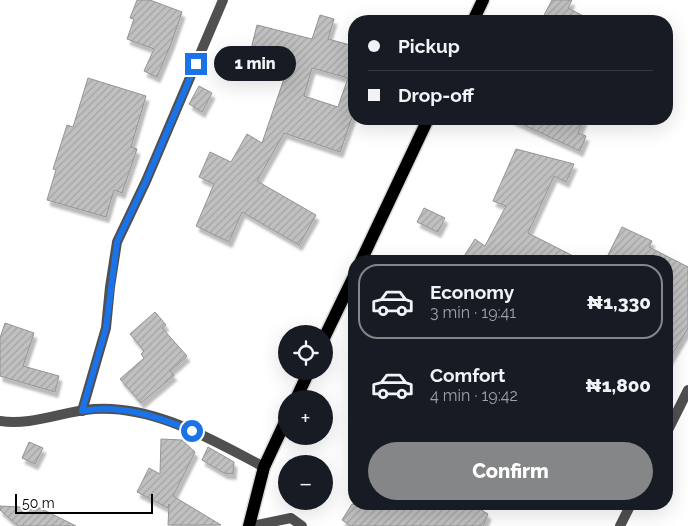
<!DOCTYPE html>
<meta charset="utf-8">
<style>
body{margin:0;font-family:Raleway,sans-serif;background:#20242c;color:#f1f3f6;height:100vh;display:flex;flex-direction:column;font-size:19px;white-space:nowrap}
*{box-sizing:border-box;margin:0}
p{font-size:16px;color:#9ea1a6}
.icon{flex:none;width:28px;height:28px;fill:none;stroke:currentColor;stroke-width:2;stroke-linecap:round;stroke-linejoin:round}
.map{position:relative;flex:1;overflow:hidden}
.sheet{position:absolute;left:348px;top:255px;width:325px;height:255px;display:flex;flex-direction:column;background:#171b24;border-radius:20px;box-shadow:0 5px 20px #0002}
.sheet>*{flex:none}
.banner{position:absolute;left:348px;top:15px;width:325px;height:110px;border-radius:20px;box-shadow:0 5px 20px #0002;display:grid;align-content:center;height:110px;padding:0 20px;background:#171b24}
.fabs{position:absolute;left:278px;top:325px;display:grid;gap:10px}
.fabs a{display:grid;place-items:center;width:55px;height:55px;border-radius:50%;background:#171b24;box-shadow:0 5px 20px #0002;font-size:25px}
.scale{position:absolute;left:15px;bottom:12px;width:138px;box-sizing:border-box;padding-left:5px;border:2px solid #000;border-top:0;font-size:14px;line-height:18px;white-space:nowrap;color:#000;-webkit-text-stroke:4px #fff;paint-order:stroke}
.end{position:absolute;width:22px;height:22px;margin:-11px;border:6px solid #1a73e8;background:#fff;box-shadow:0 0 0 2px #fff}
.from{border-radius:50%}
.bubble{position:absolute;height:35px;border-radius:18px;background:#171b24;box-shadow:0 5px 20px #0002;font-size:16px;font-weight:800;line-height:35px;text-align:center}
.banner b{display:flex;align-items:center;gap:18px;height:48px;font-size:19px}
.banner b+b{border-top:1px solid #363941}
.banner i{width:12px;height:12px;background:#f1f3f6}
ul{padding:9px 0 0;list-style:none}
li{display:flex;align-items:center;gap:15px;height:75px;margin:0 10px 8px;padding:0 10px;border:2px solid transparent;border-radius:20px}
li div{flex:1}
li b{display:block;font-size:19px}
li em{font-style:normal;font-weight:800}
li.selected{border-color:#858687}
li>.icon{width:45px;height:45px;stroke-width:1.5}
.cta{display:flex;gap:10px;margin-top:auto;padding:10px 20px}
.cta a{flex:1;height:58px;border-radius:30px;background:#858687;color:#fff;font-size:20px;font-weight:800;line-height:58px;text-align:center}
.map>svg:first-child{display:block}
</style>
<div class="map">
<svg width="688" height="526" viewBox="0 0 688 526">
<defs>
<pattern id="building-hatch" width="6" height="6" patternUnits="userSpaceOnUse" patternTransform="scale(1.25)"><rect width="6" height="6" fill="#c0c0c0"/><path d="M-1 1l2-2M0 6l6-6M5 7l2-2" fill="none" stroke="#a3a3a3"/></pattern>
<filter id="shadow"><feDropShadow dx="3" dy="5.5" stdDeviation="1" flood-color="#0004"/></filter>
</defs>
<rect width="100%" height="100%" fill="#fff"/>
<g fill="url(#building-hatch)" stroke="#949494" fill-rule="evenodd" filter="url(#shadow)">
<polygon points="137,0 150,0 182,12 171,44 157,77 144,71 154,49 127,39 134,19 130,18"/>
<polygon points="552,0 572,0 568,8 593,21 541,21"/>
<path d="M320 15 334 19 328 39 354 46V112L340 152 284 133 257 181 316 215 299 245 242 212 229 242 196 226 214 184 199 177 210 152 231 162 247 134 262 143 288 67 249 57 257 25 312 39ZM312 68 348 78 338 107 304 96Z"/>
<polygon points="88,78 146,96 131,147 137,149 122,193 114,190 106,217 47,200 56,170 53,169 67,125 73,127"/>
<polygon points="199,86 212,93 202,112 189,104"/>
<polygon points="511,119 584,119 578,133 586,136 580,151"/>
<polygon points="516,149 574,164 566,182 554,176 528,233 583,261 461,261 475,239 485,246 506,206 493,201"/>
<polygon points="424,208 445,218 438,232 417,222"/>
<polygon points="622,227 652,241 649,247 688,267 688,328 666,365 666,261 605,261"/>
<polygon points="155,312 166,325 162,328 187,356 170,371 174,375 141,403 120,379 144,358 141,354 144,351 130,334"/>
<polygon points="5,323 34,333 23,366 59,376 55,392 0,376 0,338"/>
<polygon points="161,439 182,440 195,452 173,496 221,525 168,525 169,504 168,508 137,492 149,468 160,474"/>
<polygon points="29,442 43,448 35,464 22,458"/>
<polygon points="208,447 234,462 233,474 224,473 202,460"/>
<polygon points="352,504 472,504 488,514 483,526 351,526 342,520"/>
<polygon points="0,506 40,508 76,526 18,526 0,510"/>
</g>
<g fill="none" stroke-linecap="round" stroke-linejoin="round">
<defs>
<g id="primary">
<polyline points="473,21 483,0"/>
<polyline points="361,261 428,119"/>
<polyline points="324,338 354,276"/>
<polyline points="296,399 309,371"/>
<polyline points="249,526 264,467 286,420"/>
</g>
</defs>
<use href="#primary" stroke="#dbdbdb" stroke-width="15"/>
<g stroke="#505050" stroke-width="10">
<polyline points="82,411 106,328 110,287 117,242 146,181 223,0"/>
<path d="M0 421C32 426 63 411 94 409 155 405 212 440 264 467"/>
<polyline points="666,434 688,390"/>
<polyline points="252,526 291,518 302,526"/>
<polyline points="620,526 631,504"/>
</g>
<use href="#primary" stroke="#000" stroke-width="12"/>
</g>
<g fill="none" stroke-linecap="round" stroke-linejoin="round">
<path stroke="#1a73e8" stroke-width="6" d="M192 431C157 416 120 404 82 411L106 328 117 242 146 181 196 64"/>
</g>
</svg>
<div class="fabs">
<a><svg class="icon" aria-label="locate" viewBox="0 0 24 24"><circle cx="12" cy="12" r="6"/><path d="M12 2v4M12 18v4M2 12h4M18 12h4"/></svg></a>
<a>+</a>
<a>−</a>
</div>
<div class="scale">50 m</div>
<i class="end from" style="left:192px;top:431px"></i>
<i class="end" style="left:196px;top:64px"></i>
<div class="bubble" style="left:214px;top:46px;width:82px">1 min</div>
<div class="banner">
<b><i class="from"></i>Pickup</b>
<b><i></i>Drop-off</b>
</div>
<section class="sheet">
<ul>
<li class="selected"><svg class="icon" aria-label="car" viewBox="0 0 24 24"><path d="M5 17H2v-5l4-1 3-4h7l3 4 3 1v5h-3M9 17h6M6 11h13"/><circle cx="7" cy="17" r="2"/><circle cx="17" cy="17" r="2"/></svg><div><b>Economy</b><p>3 min · 19:41</p></div><em>₦1,330</em></li>
<li><svg class="icon" aria-label="car" viewBox="0 0 24 24"><path d="M5 17H2v-5l4-1 3-4h7l3 4 3 1v5h-3M9 17h6M6 11h13"/><circle cx="7" cy="17" r="2"/><circle cx="17" cy="17" r="2"/></svg><div><b>Comfort</b><p>4 min · 19:42</p></div><em>₦1,800</em></li>
</ul>
<div class="cta"><a>Confirm</a></div>
</section>
</div>
